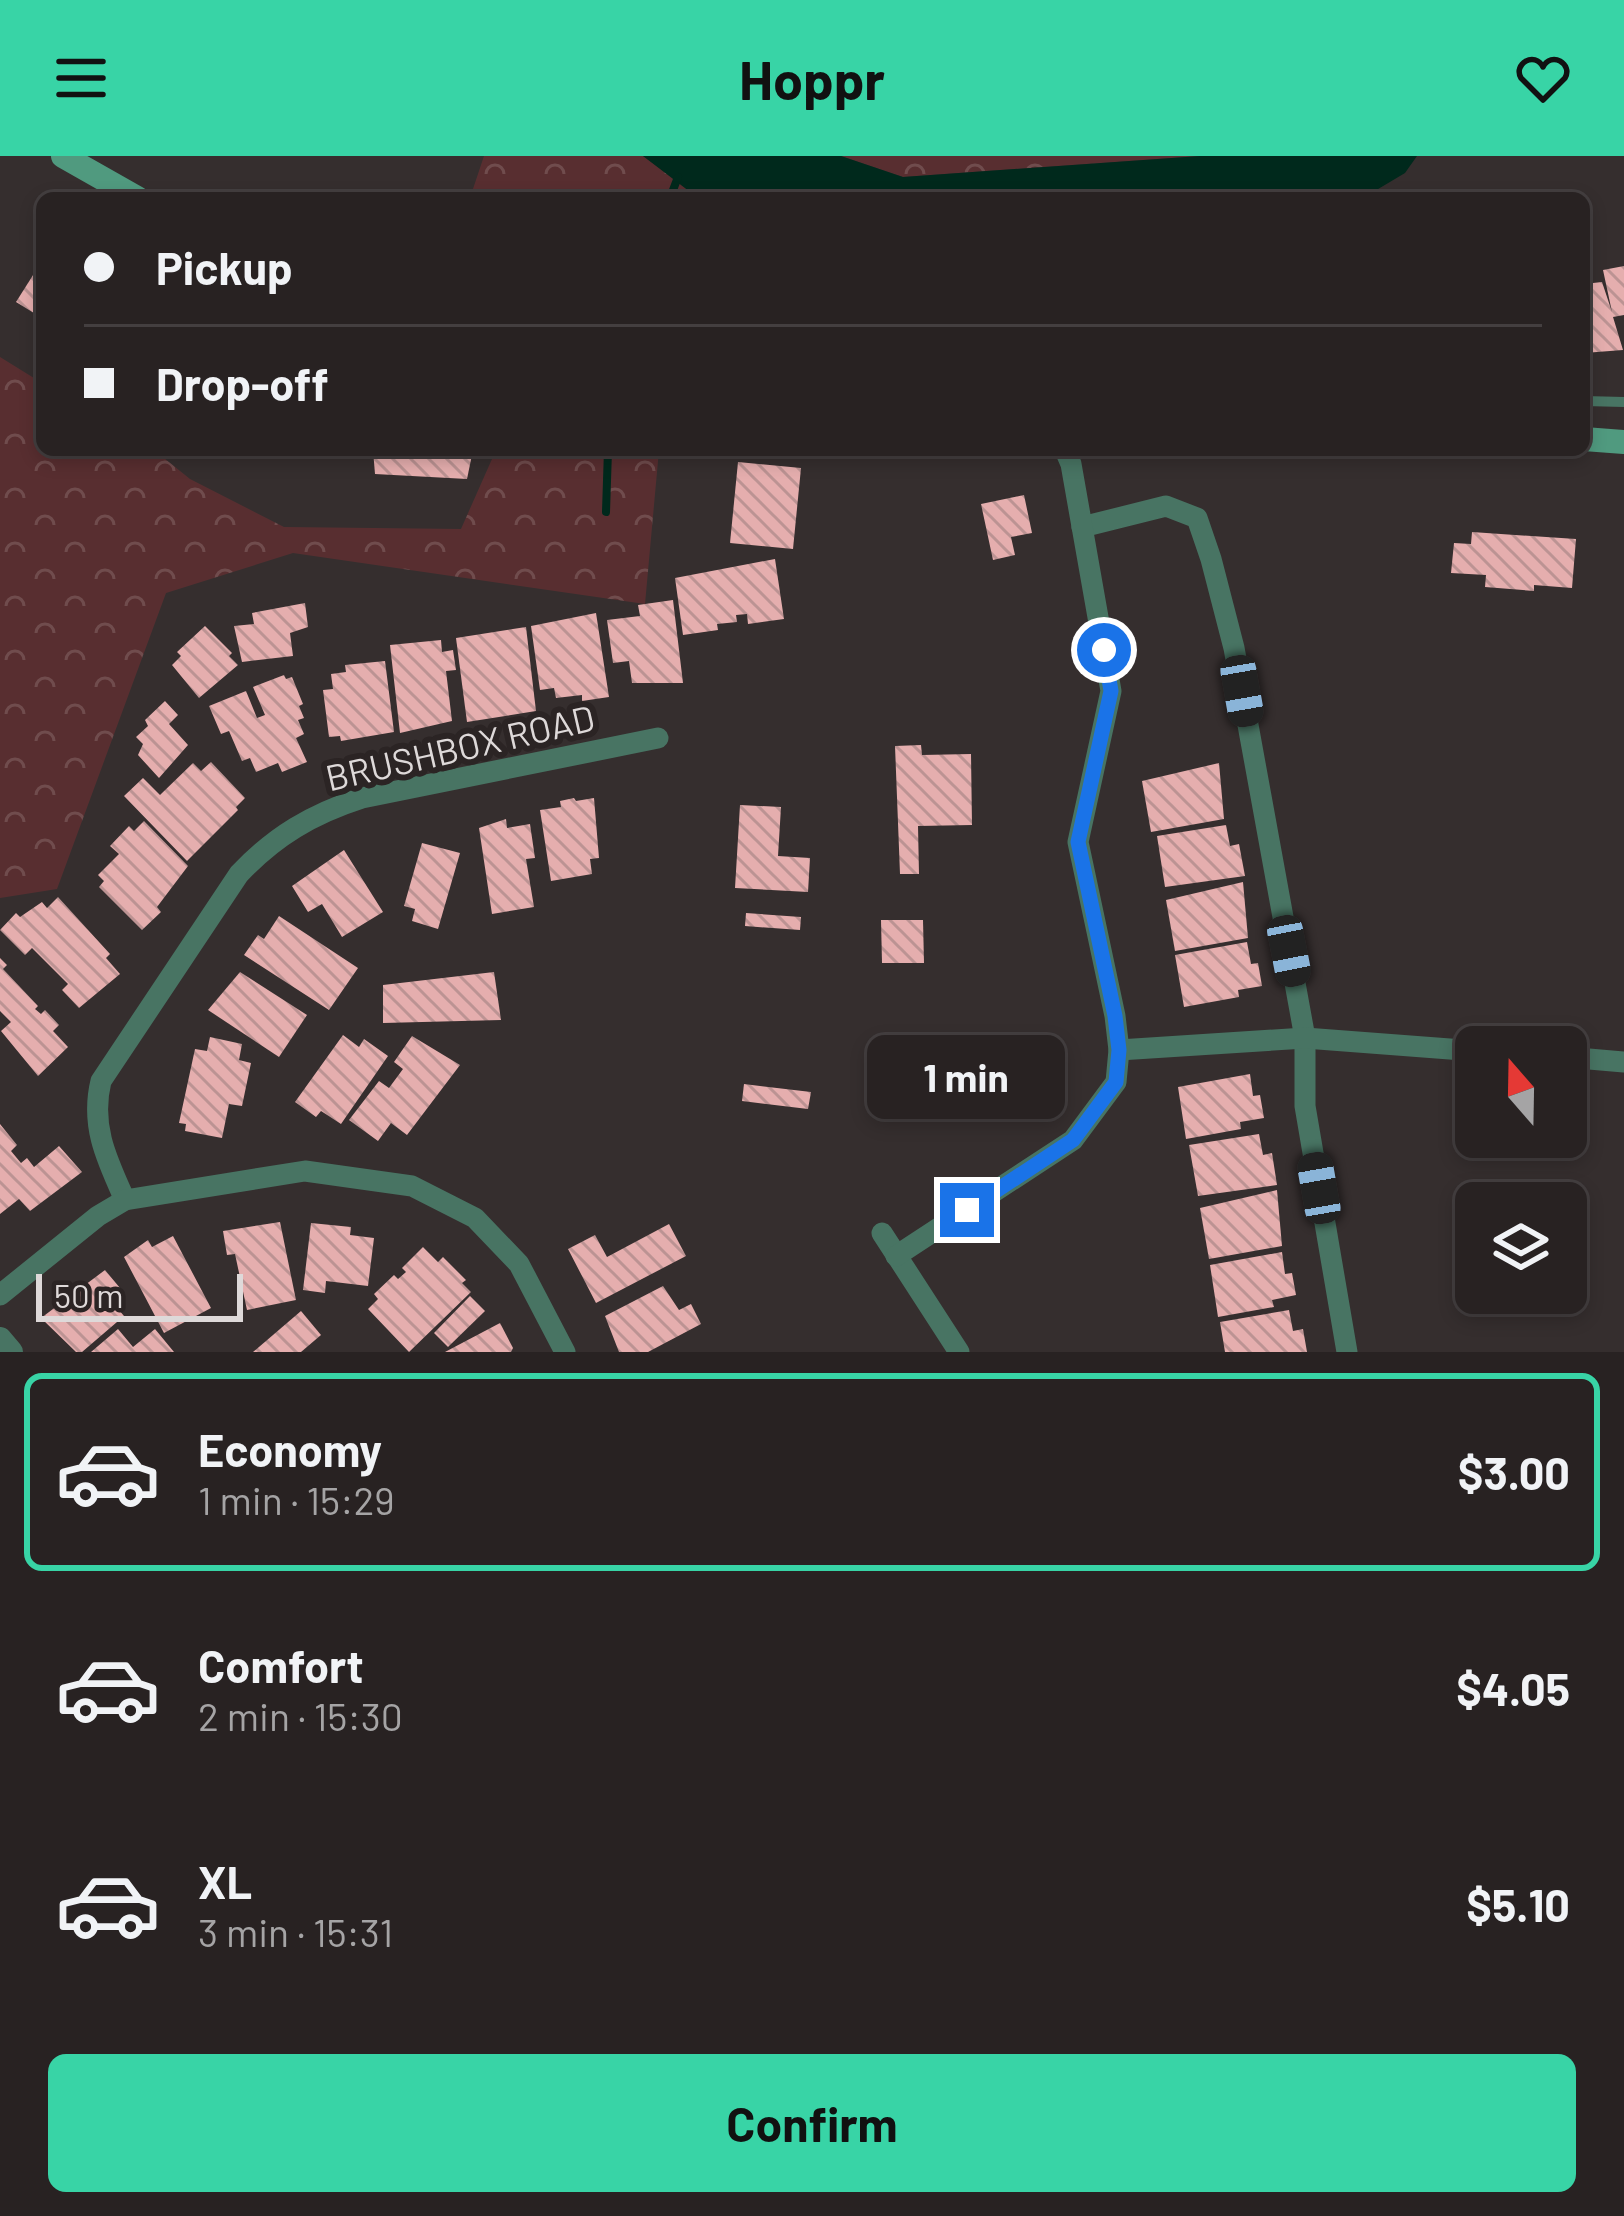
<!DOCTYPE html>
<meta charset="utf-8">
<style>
body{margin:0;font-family:Barlow,sans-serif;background:#302a2a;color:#f1f3f6;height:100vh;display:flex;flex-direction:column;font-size:45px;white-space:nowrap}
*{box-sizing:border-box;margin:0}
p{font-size:39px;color:#a5a4a5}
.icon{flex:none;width:66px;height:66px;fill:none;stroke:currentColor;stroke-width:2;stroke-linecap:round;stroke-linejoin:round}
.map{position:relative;height:1196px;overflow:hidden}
.drawer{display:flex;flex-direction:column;background:#282222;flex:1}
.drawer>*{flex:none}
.top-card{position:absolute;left:36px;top:36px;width:1554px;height:264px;border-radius:18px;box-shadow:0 6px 18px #0003,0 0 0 3px #443f40;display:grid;align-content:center;height:264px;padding:0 48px;background:#282222}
.needle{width:78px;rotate:340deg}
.tools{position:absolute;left:1455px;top:870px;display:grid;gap:24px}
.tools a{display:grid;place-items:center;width:132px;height:132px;border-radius:18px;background:#282222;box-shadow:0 6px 18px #0003,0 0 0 3px #443f40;font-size:60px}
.scale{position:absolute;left:36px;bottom:30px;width:207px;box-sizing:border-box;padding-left:12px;border:6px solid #ded9d9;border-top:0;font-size:33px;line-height:42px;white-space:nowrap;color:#ded9d9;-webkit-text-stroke:9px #2b2424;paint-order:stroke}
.end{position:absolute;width:54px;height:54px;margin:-27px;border:15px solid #1a73e8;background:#fff;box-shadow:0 0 0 6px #fff}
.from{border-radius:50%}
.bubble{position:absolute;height:84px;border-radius:18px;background:#282222;box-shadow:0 6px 18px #0003,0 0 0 3px #443f40;font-size:39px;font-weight:700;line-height:84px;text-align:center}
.car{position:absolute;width:36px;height:72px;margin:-36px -18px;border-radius:15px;box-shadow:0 0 9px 3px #0007;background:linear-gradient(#222 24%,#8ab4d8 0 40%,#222 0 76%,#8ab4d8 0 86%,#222 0)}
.top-card b{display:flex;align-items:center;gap:42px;height:114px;font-size:45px}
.top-card b+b{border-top:3px solid #443f40}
.top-card i{width:30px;height:30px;background:#f1f3f6}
ul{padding:21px 0 0;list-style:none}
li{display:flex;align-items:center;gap:36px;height:198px;margin:0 24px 18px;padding:0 24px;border:6px solid transparent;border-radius:18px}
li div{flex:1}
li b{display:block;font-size:45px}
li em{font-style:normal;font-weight:700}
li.active{border-color:#38d4a6}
li>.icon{width:108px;height:108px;stroke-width:1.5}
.button{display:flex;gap:24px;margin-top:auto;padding:24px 48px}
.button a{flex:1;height:138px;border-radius:18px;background:#38d4a6;color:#111;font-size:48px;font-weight:700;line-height:138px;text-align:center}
header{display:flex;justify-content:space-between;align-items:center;height:156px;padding:0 48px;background:#38d4a6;color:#111;font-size:54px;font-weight:700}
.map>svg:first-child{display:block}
</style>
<header><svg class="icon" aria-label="menu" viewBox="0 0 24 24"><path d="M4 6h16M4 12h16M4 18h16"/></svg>Hoppr<svg class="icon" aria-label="heart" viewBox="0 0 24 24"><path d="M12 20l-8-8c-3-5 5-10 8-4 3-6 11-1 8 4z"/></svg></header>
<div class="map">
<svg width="1624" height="1196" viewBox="0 0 1624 1196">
<defs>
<pattern id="forest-crowns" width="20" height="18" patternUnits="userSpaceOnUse" patternTransform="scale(3)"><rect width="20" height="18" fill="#582e30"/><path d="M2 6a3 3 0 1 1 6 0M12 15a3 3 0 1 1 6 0" fill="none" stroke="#704c4d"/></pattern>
<pattern id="building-back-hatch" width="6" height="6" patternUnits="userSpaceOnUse" patternTransform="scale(3)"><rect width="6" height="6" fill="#e5aeae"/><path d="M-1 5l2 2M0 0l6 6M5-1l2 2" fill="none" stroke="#bc9393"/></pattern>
</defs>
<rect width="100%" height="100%" fill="#352e2e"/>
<g fill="url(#forest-crowns)">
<polygon points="484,0 643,0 701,42 470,42"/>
<polygon points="841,0 1200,0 903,21"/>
<polygon points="0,201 42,227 42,294 154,294 190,323 284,371 461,373 496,294 659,294 645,448 293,397 166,437 57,733 0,742"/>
</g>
<polygon fill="#00291c" points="643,0 841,0 903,21 1200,0 1417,0 1405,17 1363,42 698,42"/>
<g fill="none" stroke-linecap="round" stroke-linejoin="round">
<g stroke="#00291c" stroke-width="8">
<polyline points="670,42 678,21"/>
<polyline points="606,356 608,294"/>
</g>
</g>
<g fill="url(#building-back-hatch)">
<polygon points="1624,110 1624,159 1613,161 1623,194 1584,197 1584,128 1602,126 1612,156 1603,114"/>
<polygon points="35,116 42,120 42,162 16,146"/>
<polygon points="373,294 473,294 467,323 375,318"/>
<polygon points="738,306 801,312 793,393 730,387"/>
<polygon points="1024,339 1032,377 1011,381 1015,399 993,404 981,348"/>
<polygon points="1472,376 1576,383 1572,432 1534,429 1534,435 1485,431 1486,419 1451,417 1454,387 1471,388"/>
<polygon points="775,403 784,463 748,468 747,458 736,459 737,466 717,468 718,474 683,479 675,422"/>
<polygon points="673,444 683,527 632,527 629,505 613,507 607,464 640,460 638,449"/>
<polygon points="305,447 308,471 290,477 293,500 242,506 234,470 254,468 252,457"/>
<polygon points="596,457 609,541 582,545 582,539 556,542 554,532 540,534 531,470"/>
<polygon points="205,470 232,497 229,500 238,509 199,542 172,509 181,500 177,496"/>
<polygon points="526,471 536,555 467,566 456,482"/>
<polygon points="441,484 442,496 453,494 456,514 446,515 452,565 400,577 390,489"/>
<polygon points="385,505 394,576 341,585 340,580 329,581 323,534 333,533 331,518 346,516 345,509"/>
<polygon points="284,519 286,523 292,521 303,548 299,550 304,562 298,564 304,578 296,582 307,606 282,616 278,607 256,616 250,602 242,605 229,575 221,578 209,550 246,535 257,562 265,559 253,531"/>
<polygon points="165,545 178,559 169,568 188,589 159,622 138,599 143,588 136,581 148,570 145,564"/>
<polygon points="921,589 922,599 971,598 972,669 918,670 919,718 900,718 895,590"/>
<polygon points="211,606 245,642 236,651 238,654 187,705 124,640 143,622 160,639 193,607 201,615"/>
<polygon points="1219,607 1224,663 1151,676 1142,625"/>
<polygon points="574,642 576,645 594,642 599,702 590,703 592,718 551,725 540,654 561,651 560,645"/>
<polygon points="740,649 781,651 778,700 810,702 808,736 735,732"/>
<polygon points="506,663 507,672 530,668 535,702 526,703 534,751 492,758 479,672"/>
<polygon points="144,665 188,710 157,751 161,756 142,774 99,731 104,725 98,719 119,698 110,690 129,670 134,675"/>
<polygon points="1226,669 1230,690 1239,688 1245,720 1165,731 1157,680"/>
<polygon points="422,687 460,697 438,773 412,765 415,753 404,750"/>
<polygon points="344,694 383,756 342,781 322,748 308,756 292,730"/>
<polygon points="1243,726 1248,782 1175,795 1166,744"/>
<polygon points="58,741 110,798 106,802 120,818 79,852 62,834 68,828 32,792 25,799 0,774 16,757 20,761 42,746 47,752"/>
<polygon points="746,757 801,761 800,774 745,770"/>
<polygon points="279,760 358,812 329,854 244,799 258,779 264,783"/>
<polygon points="881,764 923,764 924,807 882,807"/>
<polygon points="1247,786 1251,808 1258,807 1262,830 1238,834 1239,841 1184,851 1175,799"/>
<polygon points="0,802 7,809 3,813 38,850 35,853 41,858 45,854 59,869 53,875 68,891 38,920 1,875 11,866 0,855"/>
<polygon points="240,816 307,859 279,901 208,854"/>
<polygon points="494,816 501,864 383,867 383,829"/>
<polygon points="343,879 359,891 364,883 388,900 341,968 321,955 316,961 295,946"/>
<polygon points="412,880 460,909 407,979 391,967 378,985 349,964 379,925 389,932 403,913 394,906"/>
<polygon points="210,881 242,888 239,904 251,907 242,950 229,948 222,982 185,975 186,968 179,967 195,893 207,895"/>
<polygon points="1250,918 1253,940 1260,939 1264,962 1240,966 1241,973 1186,983 1178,931"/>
<polygon points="744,928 811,936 808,953 742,945"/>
<polygon points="0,968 17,989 11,995 21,1007 27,1002 34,1011 59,990 82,1016 30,1055 19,1043 0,1058"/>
<polygon points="1259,978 1263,999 1272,997 1277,1029 1198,1040 1189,989"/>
<polygon points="1277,1034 1282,1090 1209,1103 1200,1052"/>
<polygon points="280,1066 296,1144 247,1154 235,1098 227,1099 223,1075"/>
<polygon points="311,1067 351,1071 350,1079 374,1082 368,1130 326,1125 325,1137 303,1134"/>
<polygon points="669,1068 686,1100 596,1147 568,1093 595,1079 607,1101"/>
<polygon points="173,1080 211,1152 164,1177 124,1101 148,1084 152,1091"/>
<polygon points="423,1091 438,1106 443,1101 466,1124 462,1127 471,1136 409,1196 368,1153 378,1143 374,1138 394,1119 398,1123 406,1116 402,1112"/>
<polygon points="1282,1096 1285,1118 1292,1117 1296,1139 1272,1144 1274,1151 1218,1161 1210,1109"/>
<polygon points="105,1114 125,1138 113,1147 124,1160 82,1196 76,1196 41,1162"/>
<polygon points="663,1130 679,1154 691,1148 701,1168 648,1196 619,1196 605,1160"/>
<polygon points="470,1140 485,1155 448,1191 434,1177"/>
<polygon points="1289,1154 1293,1175 1303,1173 1307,1196 1225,1196 1220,1166"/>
<polygon points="301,1155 321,1179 301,1196 253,1196"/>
<polygon points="500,1167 513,1192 511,1196 445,1196"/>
<polygon points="118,1173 133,1191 155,1173 174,1196 91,1196"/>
</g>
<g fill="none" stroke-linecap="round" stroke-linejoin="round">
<polyline stroke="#487463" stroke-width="10" points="1584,245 1624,246"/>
<g stroke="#487463" stroke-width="21">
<polyline points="1082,371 1166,350 1197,362 1211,403 1234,492 1305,882 1305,950 1347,1196"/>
<polyline points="1119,894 1305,882 1476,895"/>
<polyline points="1566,901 1624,906"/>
<path d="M125 1044C107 1004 90 970 101 925L239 718C275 680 312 658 362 642L658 582"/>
<polyline points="882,1077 959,1196"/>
<polyline points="896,1100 1073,984 1116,926 1119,894 1115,860 1078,686 1111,535 1071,308 1065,294"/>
<polyline points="0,1139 98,1060 125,1044 305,1015 412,1030 475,1062 519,1108 565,1196"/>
</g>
<polyline stroke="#487463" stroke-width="24" points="0,1183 11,1196"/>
<g stroke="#509a7f" stroke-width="24">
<polyline points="63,0 137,42"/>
<polyline points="1584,283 1624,286"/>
</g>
</g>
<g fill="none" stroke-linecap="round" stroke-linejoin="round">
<polyline stroke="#1a73e8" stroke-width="15" points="967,1054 1073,984 1116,926 1119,894 1115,860 1078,686 1111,535 1104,494"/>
</g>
<g text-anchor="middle" stroke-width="12" stroke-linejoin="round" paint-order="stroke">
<g font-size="36" fill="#ded9d9" stroke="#2b2424">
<text transform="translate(460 592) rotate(-13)" y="13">BRUSHBOX ROAD</text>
</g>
</g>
</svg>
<div class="tools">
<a><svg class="needle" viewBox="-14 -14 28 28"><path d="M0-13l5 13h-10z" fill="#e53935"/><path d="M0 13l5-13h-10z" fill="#a5a4a5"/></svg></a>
<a><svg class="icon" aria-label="layers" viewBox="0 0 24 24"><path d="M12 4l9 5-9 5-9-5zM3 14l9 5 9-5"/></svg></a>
</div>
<div class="scale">50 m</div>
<i class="end from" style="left:1104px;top:494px"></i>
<i class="end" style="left:967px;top:1054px"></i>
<div class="bubble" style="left:867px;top:879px;width:198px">1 min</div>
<i class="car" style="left:1242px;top:535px;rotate:170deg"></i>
<i class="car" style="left:1289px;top:795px;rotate:169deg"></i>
<i class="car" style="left:1319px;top:1032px;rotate:350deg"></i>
<div class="top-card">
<b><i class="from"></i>Pickup</b>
<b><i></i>Drop-off</b>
</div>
</div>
<section class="drawer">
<ul>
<li class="active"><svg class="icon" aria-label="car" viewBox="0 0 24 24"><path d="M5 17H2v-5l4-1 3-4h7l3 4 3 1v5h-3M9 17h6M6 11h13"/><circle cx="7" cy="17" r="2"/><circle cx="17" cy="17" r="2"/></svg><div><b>Economy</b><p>1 min · 15:29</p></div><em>$3.00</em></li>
<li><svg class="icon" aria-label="car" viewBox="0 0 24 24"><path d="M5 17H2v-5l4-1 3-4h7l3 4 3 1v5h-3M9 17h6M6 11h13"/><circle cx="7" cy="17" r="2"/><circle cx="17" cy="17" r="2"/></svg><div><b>Comfort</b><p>2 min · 15:30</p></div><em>$4.05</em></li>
<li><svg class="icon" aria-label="car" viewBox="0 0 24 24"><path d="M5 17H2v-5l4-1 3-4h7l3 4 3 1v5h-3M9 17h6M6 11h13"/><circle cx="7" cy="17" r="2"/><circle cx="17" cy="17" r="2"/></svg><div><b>XL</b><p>3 min · 15:31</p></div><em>$5.10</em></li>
</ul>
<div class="button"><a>Confirm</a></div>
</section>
